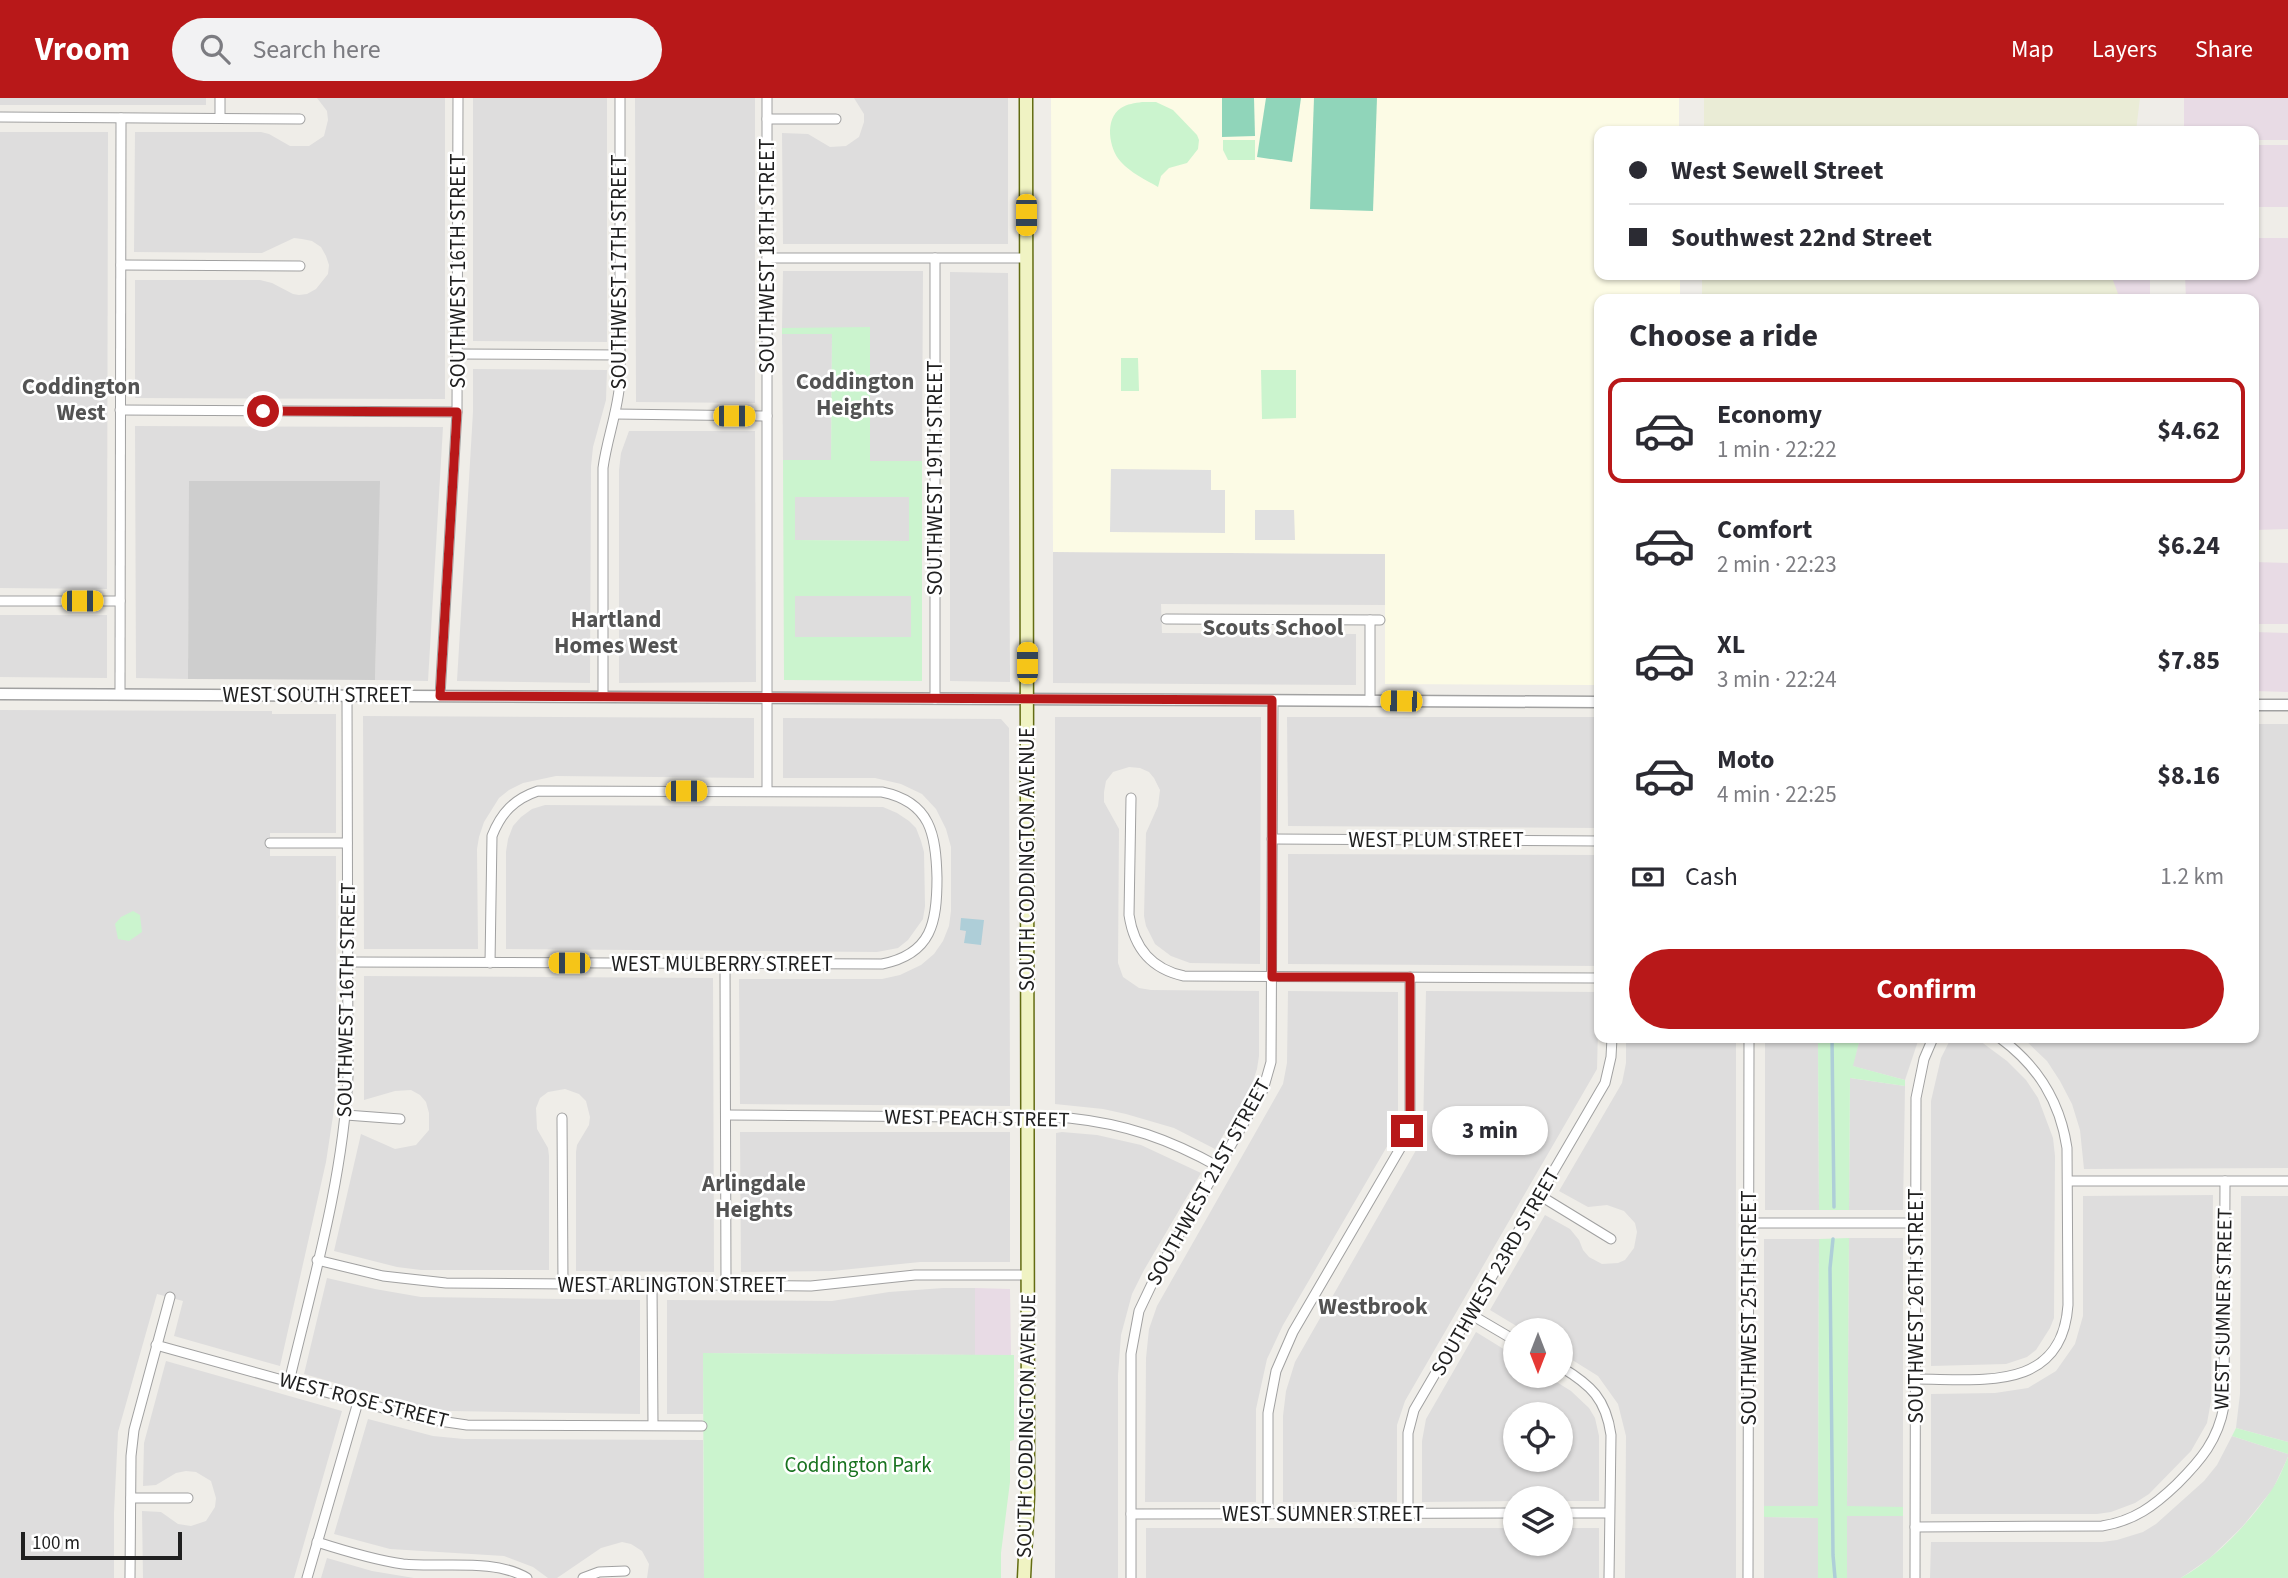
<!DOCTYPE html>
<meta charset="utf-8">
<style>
body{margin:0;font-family:"Source Sans 3",sans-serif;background:#f2f2f3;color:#2b2b33;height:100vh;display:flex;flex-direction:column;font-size:26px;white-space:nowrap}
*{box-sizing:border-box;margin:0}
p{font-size:23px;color:#7c7c81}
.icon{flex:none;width:38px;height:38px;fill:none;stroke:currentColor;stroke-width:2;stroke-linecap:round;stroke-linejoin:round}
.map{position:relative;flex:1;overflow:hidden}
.panel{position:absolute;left:1594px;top:196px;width:665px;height:749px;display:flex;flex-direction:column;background:#fff;border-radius:14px;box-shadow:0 2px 5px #0004}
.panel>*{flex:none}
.banner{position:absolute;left:1594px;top:28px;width:665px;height:154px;border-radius:14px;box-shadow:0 2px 5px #0004;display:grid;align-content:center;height:154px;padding:0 35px;background:#fff}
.needle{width:46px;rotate:180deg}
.tools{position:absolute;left:1503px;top:1220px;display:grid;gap:14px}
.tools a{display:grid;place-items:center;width:70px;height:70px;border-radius:50%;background:#fff;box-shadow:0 2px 5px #0004;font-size:35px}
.scale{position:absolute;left:21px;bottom:18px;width:161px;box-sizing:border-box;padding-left:7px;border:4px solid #202020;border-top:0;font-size:19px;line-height:24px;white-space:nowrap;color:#202020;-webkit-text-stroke:5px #fff;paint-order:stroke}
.end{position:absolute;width:32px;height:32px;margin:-16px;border:9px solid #b81819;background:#fff;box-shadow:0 0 0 4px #fff}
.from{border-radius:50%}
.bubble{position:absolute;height:49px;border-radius:24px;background:#fff;box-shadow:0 2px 5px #0004;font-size:23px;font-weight:700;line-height:49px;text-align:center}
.car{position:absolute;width:21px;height:42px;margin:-21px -10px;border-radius:9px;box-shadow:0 0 5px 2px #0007;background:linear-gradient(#f5c518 24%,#345 0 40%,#f5c518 0 76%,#345 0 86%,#f5c518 0)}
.banner b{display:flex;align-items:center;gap:24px;height:66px;font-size:26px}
.banner b+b{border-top:2px solid #e1e1e2}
.banner i{width:18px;height:18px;background:#2b2b33}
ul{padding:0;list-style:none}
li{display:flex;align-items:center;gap:21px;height:105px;margin:0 14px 10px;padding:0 21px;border:4px solid transparent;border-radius:14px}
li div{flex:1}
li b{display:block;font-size:26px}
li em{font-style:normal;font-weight:700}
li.active{border-color:#b81819}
li>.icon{width:63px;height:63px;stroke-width:1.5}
h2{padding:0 35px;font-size:32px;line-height:84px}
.pay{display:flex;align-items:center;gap:18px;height:77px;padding:0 35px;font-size:26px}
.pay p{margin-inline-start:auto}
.primary-button{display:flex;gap:14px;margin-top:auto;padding:14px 35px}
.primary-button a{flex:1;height:80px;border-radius:42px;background:#b81819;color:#fff;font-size:28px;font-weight:700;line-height:80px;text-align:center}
header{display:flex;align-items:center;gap:42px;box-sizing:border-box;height:98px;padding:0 35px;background:#b81819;color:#fff}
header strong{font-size:33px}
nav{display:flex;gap:38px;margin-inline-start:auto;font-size:24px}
.search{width:490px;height:63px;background:#f2f2f3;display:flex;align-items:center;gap:18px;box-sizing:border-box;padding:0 24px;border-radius:38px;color:#7c7c81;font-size:26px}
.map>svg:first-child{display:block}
</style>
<header>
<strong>Vroom</strong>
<div class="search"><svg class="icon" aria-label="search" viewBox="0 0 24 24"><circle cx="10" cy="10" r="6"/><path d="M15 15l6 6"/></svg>Search here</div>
<nav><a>Map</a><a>Layers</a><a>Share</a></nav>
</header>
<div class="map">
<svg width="2288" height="1480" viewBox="0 0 2288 1480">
<rect width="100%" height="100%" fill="#efede8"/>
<g fill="#dedddd" fill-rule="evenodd">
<rect x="0" y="0" width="206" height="7"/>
<polygon points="317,0 445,0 445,301 135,300 135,182 260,182 272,185 293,196 299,197 307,196 316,191 328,176 329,167 326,158 321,149 312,143 302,141 294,140 262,155 134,154 135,34 261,34 269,36 290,48 309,48 324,38 328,22 327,13"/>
<polygon points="473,0 607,0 607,244 473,243"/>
<polygon points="635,0 755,0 755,305 636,304"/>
<polygon points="854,0 1008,0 1008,146 783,146 782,35 808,36 830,49 846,48 859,39 864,24 864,16"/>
<polygon points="0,34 108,34 107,491 0,490"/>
<polygon points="783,173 923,173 922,363 870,363 870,230 782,230"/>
<polygon points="950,174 1008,175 1010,584 950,583"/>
<polygon points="782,236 832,236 831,363 783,362"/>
<polygon points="473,271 607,272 606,302 593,349 591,368 590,585 457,583 473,314"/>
<polygon points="135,328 443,329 428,583 375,582 379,383 190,384 188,581 136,580"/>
<polygon points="629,333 755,333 756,584 619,585 619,372 621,355"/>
<polygon points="795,399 910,399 909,443 795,442"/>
<polygon points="1053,454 1386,456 1386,507 1161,506 1162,535 1356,536 1356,587 1053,585"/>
<rect x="795" y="498" width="116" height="41"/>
<polygon points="0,517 107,517 107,580 0,579"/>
<polygon points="0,612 272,613 272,616 336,616 336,735 270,735 270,758 336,758 336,986 333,1018 326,1064 280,1268 174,1238 183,1203 157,1196 118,1334 114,1415 114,1480 0,1480"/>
<polygon points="363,618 754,620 754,680 556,678 523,685 509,692 499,700 484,724 479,739 477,751 478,851 364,851"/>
<polygon points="1055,619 1261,619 1260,866 1190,865 1171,858 1155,846 1146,828 1144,818 1146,735 1158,708 1160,692 1154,680 1149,674 1140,670 1129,669 1113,674 1106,683 1104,694 1104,704 1119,731 1118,865 1123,879 1139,890 1151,892 1259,893 1259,958 1257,971 1250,992 1215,1051 1174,1030 1126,1016 1103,1011 1055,1006"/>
<polygon points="1287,619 1599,619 1599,730 1288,728"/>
<polygon points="783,620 1001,621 1009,630 1010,1008 740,1006 739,881 882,881 900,877 921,867 934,856 943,843 949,828 951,813 951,749 946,731 936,711 922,696 901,686 875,680 783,680"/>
<polygon points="2254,626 2288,626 2288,1070 2084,1071 2080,1032 2072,1006 2060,983 2047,963 2023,940 2254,940"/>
<polygon points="545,707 883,709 897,715 909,723 916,730 921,743 924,754 925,808 923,821 908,842 898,850 877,854 506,851 506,754 508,741 513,728 521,719 532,711"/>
<polygon points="1288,756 1599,757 1599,868 1288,866"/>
<polygon points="364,878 713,880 714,1174 576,1173 576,1054 577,1047 589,1027 590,1019 586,1003 579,996 565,991 548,994 540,1000 536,1010 537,1031 548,1050 549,1058 549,1172 421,1172 397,1169 334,1153 361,1036 395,1051 416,1047 429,1032 429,1015 426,1004 420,997 411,992 395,993 364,1002"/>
<polygon points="1288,893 1398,894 1398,1015 1395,1032 1389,1045 1283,1227 1267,1261 1256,1311 1256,1404 1145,1404 1146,1260 1149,1231 1157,1208 1283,986 1287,965"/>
<polygon points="1426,893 1599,894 1597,971 1405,1303 1397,1327 1397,1404 1283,1404 1283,1318 1286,1293 1295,1264 1415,1054 1423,1033"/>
<polygon points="1626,940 1736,940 1736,1480 1625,1480 1626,1338 1618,1306 1598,1278 1561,1255 1561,1232 1523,1232 1490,1212 1545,1117 1570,1131 1579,1142 1583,1152 1589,1159 1602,1166 1618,1165 1625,1162 1634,1150 1637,1134 1635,1125 1624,1113 1607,1107 1588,1109 1559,1093 1622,985 1626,965"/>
<polygon points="1765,940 1818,940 1819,1112 1765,1112"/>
<polygon points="1860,940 1919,940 1905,982 1852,968"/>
<polygon points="1951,940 1976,940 2007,963 2026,982 2038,1000 2053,1040 2055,1058 2054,1220 2050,1230 2036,1252 2027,1259 2006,1266 1931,1268 1931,1003 1941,960"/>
<polygon points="1850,980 1905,988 1903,1112 1849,1112"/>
<polygon points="740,1034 1010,1034 1010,1164 920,1164 832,1173 741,1174"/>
<polygon points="1062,1034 1097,1037 1141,1047 1201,1075 1144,1172 1132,1196 1121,1237 1118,1277 1118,1480 1055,1480 1056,1035"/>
<polygon points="2213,1097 2211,1303 2207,1325 2191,1353 2149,1396 2135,1405 2111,1414 2097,1416 1931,1416 1931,1296 1995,1295 2028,1290 2056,1273 2075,1246 2083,1218 2083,1098"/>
<polygon points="2241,1098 2288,1098 2288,1344 2236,1330 2240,1296"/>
<polygon points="1849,1140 1903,1140 1903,1409 1847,1409"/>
<polygon points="1764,1141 1819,1141 1818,1409 1764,1408"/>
<polygon points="327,1180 375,1191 421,1199 640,1202 640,1316 449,1313 420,1309 304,1276"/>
<polygon points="943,1190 975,1190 975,1257 703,1255 703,1316 667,1316 667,1202 832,1203 889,1194"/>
<path d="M1476 1234 1515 1258 1516 1278H1547L1571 1293 1589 1310 1595 1320 1599 1338V1403H1561V1400H1516L1515 1403 1422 1404V1343L1426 1321ZM1561 1316V1362H1516V1316Z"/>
<polygon points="166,1263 342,1313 294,1480 143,1480 142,1413 161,1414 178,1426 191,1428 206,1423 215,1409 216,1400 211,1383 196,1374 186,1373 176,1375 156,1387 143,1388 144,1345"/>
<polygon points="368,1321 433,1338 464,1341 703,1342 704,1480 647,1480 649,1466 642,1453 631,1446 622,1444 601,1450 557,1480 548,1480 533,1469 504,1458 390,1451 334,1436"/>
<polygon points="2232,1338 2288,1356 2288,1359 2273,1391 2242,1429 2210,1460 2181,1480 1930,1480 1931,1444 2102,1444 2117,1442 2143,1434 2156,1426 2204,1383 2217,1367"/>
<rect x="1847" y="1418" width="56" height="62"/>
<polygon points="1764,1419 1818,1420 1818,1480 1764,1480"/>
<polygon points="1146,1430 1515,1430 1516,1446 1561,1446 1561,1430 1599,1430 1599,1480 1146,1480"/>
<polygon points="327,1460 372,1473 414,1480 321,1480"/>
</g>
<g fill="#e8dbe5">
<polygon points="2184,0 2288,0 2288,42 2254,42 2254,33 2184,33"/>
<rect x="2254" y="47" width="34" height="62"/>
<polygon points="2254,140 2288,140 2288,431 2254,432 2254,201 2186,201 2185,177 2254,177"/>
<rect x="2095" y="177" width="55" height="24"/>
<polygon points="2254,464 2288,465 2288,526 2254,526"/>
<polygon points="2254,534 2288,535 2288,594 2254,593"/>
<polygon points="975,1190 1010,1191 1011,1257 975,1257"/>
</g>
<polygon fill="#fcfbe5" points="1051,0 1679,0 1679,33 1600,33 1600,177 1680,177 1680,201 1600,201 1599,587 1385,586 1385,456 1053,454"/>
<polygon fill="#cecece" points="189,383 380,383 375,582 188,581"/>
<g fill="#eaecd6">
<polygon points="1704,0 2140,0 2136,33 1704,33"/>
<polygon points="1702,177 2111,177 2120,201 1702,201"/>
</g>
<g fill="#cbf4ce" fill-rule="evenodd">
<path d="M1142 4H1156L1173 12 1197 37 1199 42 1198 51 1187 65 1169 70 1161 78 1158 89C1146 82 1131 75 1121 64 1109 51 1104 21 1121 10 1127 6 1135 5 1142 4Z"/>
<polygon points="1223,42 1255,42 1255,62 1228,62 1223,52"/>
<path d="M870 229V363H922V583L784 582 783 362H831L832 236H782V230ZM795 399H909V443L795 442ZM795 498H911V539H795Z"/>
<polygon points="1121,260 1138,260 1139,293 1121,293"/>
<polygon points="1261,272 1296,272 1296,320 1262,321"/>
<polygon points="133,813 140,817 142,834 129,843 118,841 115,826 121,819"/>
<polygon points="1818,940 1860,940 1853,968 1905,982 1905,988 1850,980 1849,1112 1819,1112"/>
<polygon points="1849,1140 1847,1408 1903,1409 1903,1418 1847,1418 1847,1480 1818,1480 1818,1420 1764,1419 1764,1408 1818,1408 1819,1141"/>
<polygon points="703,1255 1014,1257 1014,1342 1010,1343 1010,1384 1001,1455 1001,1480 704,1480"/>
<polygon points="2236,1330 2288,1344 2288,1356 2232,1338"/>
<path d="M2288 1359V1480H2181C2216 1460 2248 1426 2271 1393 2278 1383 2283 1370 2288 1359Z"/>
</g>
<g fill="#90d5ba">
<polygon points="1222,0 1254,0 1255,38 1222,39"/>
<polygon points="1266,0 1301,0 1292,64 1257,59"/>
<polygon points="1314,0 1377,0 1373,113 1310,111"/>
</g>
<g fill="#e0e0e0">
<polygon points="1111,371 1211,372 1211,392 1225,392 1225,435 1110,434"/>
<polygon points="1255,412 1294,412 1295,442 1255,442"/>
</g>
<polygon fill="#aeced8" points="961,820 984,822 981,847 964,845 966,833 960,832"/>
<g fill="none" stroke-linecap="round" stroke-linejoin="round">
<g stroke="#aeced8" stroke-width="3.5">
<polyline points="1832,940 1834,1109"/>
<polyline points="1833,1141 1830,1170 1833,1457 1835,1480"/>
</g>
<defs>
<g id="minor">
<polyline points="0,19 300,21"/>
<polyline points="220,20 220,0"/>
<polyline points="767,21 836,21"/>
<polyline points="767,160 1026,160"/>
<polyline points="935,160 935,601"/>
<polyline points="121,167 300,168"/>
<polyline points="458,256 620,257"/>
<polyline points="120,312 457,314"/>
<polyline points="615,316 767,318"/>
<polyline points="0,503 120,503"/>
<polyline points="1166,521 1380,522"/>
<polyline points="1370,522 1370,603"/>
<polyline points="120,596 121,20"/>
<polyline points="440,598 457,314 458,0"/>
<path d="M603 599V370C607 340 618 313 620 283V0"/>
<polyline points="767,693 767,0"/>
<path d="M1131 700 1129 817C1134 850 1151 871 1184 878L1600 880"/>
<polyline points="1272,741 1600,743"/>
<polyline points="270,745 347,745"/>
<path d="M348 864C526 864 704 866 882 866 932 856 937 824 937 780 936 737 931 704 882 694L538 693C514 701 501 715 492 738L490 865"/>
<polyline points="725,866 726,1187"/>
<polyline points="346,1017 400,1021"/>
<path d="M726 1017 1069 1020C1126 1026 1169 1041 1219 1069"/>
<polyline points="562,1020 563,1186"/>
<polyline points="2068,1083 2288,1083"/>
<polyline points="1539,1097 1611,1141"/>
<polyline points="1749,1125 1916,1125"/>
<polyline points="317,1162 383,1178 446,1185 811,1188 915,1177 1028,1177"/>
<polyline points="652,1187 653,1327"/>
<polyline points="1470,1216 1516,1243"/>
<polyline points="156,1247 419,1320 467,1327 702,1328"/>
<path d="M1561 1269C1591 1287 1606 1301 1611 1337L1609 1480"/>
<path d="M1916 1281C1980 1281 2062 1295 2068 1207L2067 1050C2060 1003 2038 968 2000 940"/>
<path d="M289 1284C313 1183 343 1082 348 978L347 598"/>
<polyline points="131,1400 188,1400"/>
<polyline points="1561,1415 1609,1415"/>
<polyline points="1131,1416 1516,1415"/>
<polyline points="1268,1416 1268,1315 1276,1273 1293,1234 1401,1049 1410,1017 1410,879"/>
<polyline points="1408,1416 1408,1335 1414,1312 1605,985 1611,959 1612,940"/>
<path d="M1915 1429 2102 1428C2134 1423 2154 1408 2177 1386 2201 1362 2218 1342 2224 1308L2225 1083"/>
<path d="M317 1444C345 1453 374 1462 403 1466 441 1470 494 1460 527 1480"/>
<polyline points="130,1480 131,1358 134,1332 170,1199"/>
<polyline points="307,1480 358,1304"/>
<polyline points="583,1480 599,1474 625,1473"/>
<polyline points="1131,1480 1131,1256 1139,1213 1159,1171 1263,992 1271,964 1273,602"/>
<polyline points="1748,1480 1749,940"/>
<polyline points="1915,1480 1916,1000 1924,961 1933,940"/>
</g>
<g id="tertiary">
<polyline points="0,596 1600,604"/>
<polyline points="2254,607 2288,607"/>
</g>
<polyline id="secondary" points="1024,1480 1028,1398 1026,0"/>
</defs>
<use href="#minor" stroke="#a1a1a1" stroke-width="11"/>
<use href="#tertiary" stroke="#a1a1a1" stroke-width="13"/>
<use href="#secondary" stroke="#636c12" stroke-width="15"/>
<use href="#minor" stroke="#fff" stroke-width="9"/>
<use href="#tertiary" stroke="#fff" stroke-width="10"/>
<use href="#secondary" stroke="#f0f3c3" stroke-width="12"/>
</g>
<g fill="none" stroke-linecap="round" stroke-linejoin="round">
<polyline stroke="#b81819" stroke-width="9" points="263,313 457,314 440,598 1272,602 1272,879 1410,879 1410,1017 1407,1033"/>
</g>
<g text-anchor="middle" stroke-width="5" stroke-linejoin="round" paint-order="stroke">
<g font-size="21" fill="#202020" stroke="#fff">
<text transform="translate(767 158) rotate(-90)" y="7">SOUTHWEST 18TH STREET</text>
<text transform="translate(458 173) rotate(-90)" y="7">SOUTHWEST 16TH STREET</text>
<text transform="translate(619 174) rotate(-90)" y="7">SOUTHWEST 17TH STREET</text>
<text transform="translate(935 380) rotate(-90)" y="7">SOUTHWEST 19TH STREET</text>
<text x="317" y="604">WEST SOUTH STREET</text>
<text x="1436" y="749">WEST PLUM STREET</text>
<text transform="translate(1027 761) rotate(-90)" y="7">SOUTH CODDINGTON AVENUE</text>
<text x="722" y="873">WEST MULBERRY STREET</text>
<text transform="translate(346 902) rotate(-89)" y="7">SOUTHWEST 16TH STREET</text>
<text transform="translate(977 1020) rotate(1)" y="7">WEST PEACH STREET</text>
<text transform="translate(1208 1084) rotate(-61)" y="7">SOUTHWEST 21ST STREET</text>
<text transform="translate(1495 1174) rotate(-60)" y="7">SOUTHWEST 23RD STREET</text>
<text x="672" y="1194">WEST ARLINGTON STREET</text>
<text transform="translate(1916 1208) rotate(-90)" y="7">SOUTHWEST 26TH STREET</text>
<text transform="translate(1749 1210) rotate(-90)" y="7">SOUTHWEST 25TH STREET</text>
<text transform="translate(2223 1211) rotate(-89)" y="7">WEST SUMNER STREET</text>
<text transform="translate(364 1302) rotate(14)" y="7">WEST ROSE STREET</text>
<text transform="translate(1026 1328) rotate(-89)" y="7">SOUTH CODDINGTON AVENUE</text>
<text x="1323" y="1423">WEST SUMNER STREET</text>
</g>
<g font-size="21" fill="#197320" stroke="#fff">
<text x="858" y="1374">Coddington Park</text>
</g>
<g font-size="23" font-weight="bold" fill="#535353" stroke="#fff">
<text x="855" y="291">Coddington<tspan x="855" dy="26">Heights</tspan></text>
<text x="81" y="296">Coddington<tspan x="81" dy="26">West</tspan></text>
<text x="616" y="529">Hartland<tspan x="616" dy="26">Homes West</tspan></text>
<text x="1273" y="537">Scouts School</text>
<text x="754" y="1093">Arlingdale<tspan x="754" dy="26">Heights</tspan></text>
<text x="1373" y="1216">Westbrook</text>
</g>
</g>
</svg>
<div class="tools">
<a><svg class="needle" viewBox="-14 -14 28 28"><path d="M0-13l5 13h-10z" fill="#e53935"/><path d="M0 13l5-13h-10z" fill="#7c7c81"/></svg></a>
<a><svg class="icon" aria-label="locate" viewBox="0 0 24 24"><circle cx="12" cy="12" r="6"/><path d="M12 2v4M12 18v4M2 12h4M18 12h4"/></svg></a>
<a><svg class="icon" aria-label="layers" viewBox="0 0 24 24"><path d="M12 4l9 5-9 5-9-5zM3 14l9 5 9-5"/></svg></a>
</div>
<div class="scale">100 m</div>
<i class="end from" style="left:263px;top:313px"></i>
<i class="end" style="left:1407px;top:1033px"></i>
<div class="bubble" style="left:1432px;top:1008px;width:116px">3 min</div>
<i class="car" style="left:1026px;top:117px;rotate:180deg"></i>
<i class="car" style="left:734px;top:318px;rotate:90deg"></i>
<i class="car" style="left:82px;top:503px;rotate:90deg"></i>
<i class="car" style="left:1027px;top:565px;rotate:0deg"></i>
<i class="car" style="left:1401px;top:603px;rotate:271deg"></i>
<i class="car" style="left:686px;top:693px;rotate:90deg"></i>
<i class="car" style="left:569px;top:865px;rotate:270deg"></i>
<div class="banner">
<b><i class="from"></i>West Sewell Street</b>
<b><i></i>Southwest 22nd Street</b>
</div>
<section class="panel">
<h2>Choose a ride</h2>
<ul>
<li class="active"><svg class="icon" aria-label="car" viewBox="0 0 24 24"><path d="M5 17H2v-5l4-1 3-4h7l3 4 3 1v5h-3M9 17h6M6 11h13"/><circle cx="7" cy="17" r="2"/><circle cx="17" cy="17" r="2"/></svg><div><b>Economy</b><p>1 min · 22:22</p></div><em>$4.62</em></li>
<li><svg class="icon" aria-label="car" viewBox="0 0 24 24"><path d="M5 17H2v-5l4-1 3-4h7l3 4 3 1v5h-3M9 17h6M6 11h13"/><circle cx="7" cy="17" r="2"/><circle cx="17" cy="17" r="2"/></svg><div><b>Comfort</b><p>2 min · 22:23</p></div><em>$6.24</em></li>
<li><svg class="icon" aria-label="car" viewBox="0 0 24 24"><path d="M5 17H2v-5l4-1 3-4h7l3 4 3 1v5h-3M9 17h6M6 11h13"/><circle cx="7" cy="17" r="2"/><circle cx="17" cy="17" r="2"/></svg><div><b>XL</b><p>3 min · 22:24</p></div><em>$7.85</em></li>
<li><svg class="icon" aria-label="car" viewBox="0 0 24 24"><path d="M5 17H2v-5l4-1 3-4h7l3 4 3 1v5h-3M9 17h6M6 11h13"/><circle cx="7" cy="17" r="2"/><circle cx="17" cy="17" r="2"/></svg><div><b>Moto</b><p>4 min · 22:25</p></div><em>$8.16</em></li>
</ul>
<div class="pay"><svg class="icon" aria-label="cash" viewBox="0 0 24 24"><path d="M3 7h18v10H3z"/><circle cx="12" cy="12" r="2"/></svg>Cash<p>1.2 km</p></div>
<div class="primary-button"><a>Confirm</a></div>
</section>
</div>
